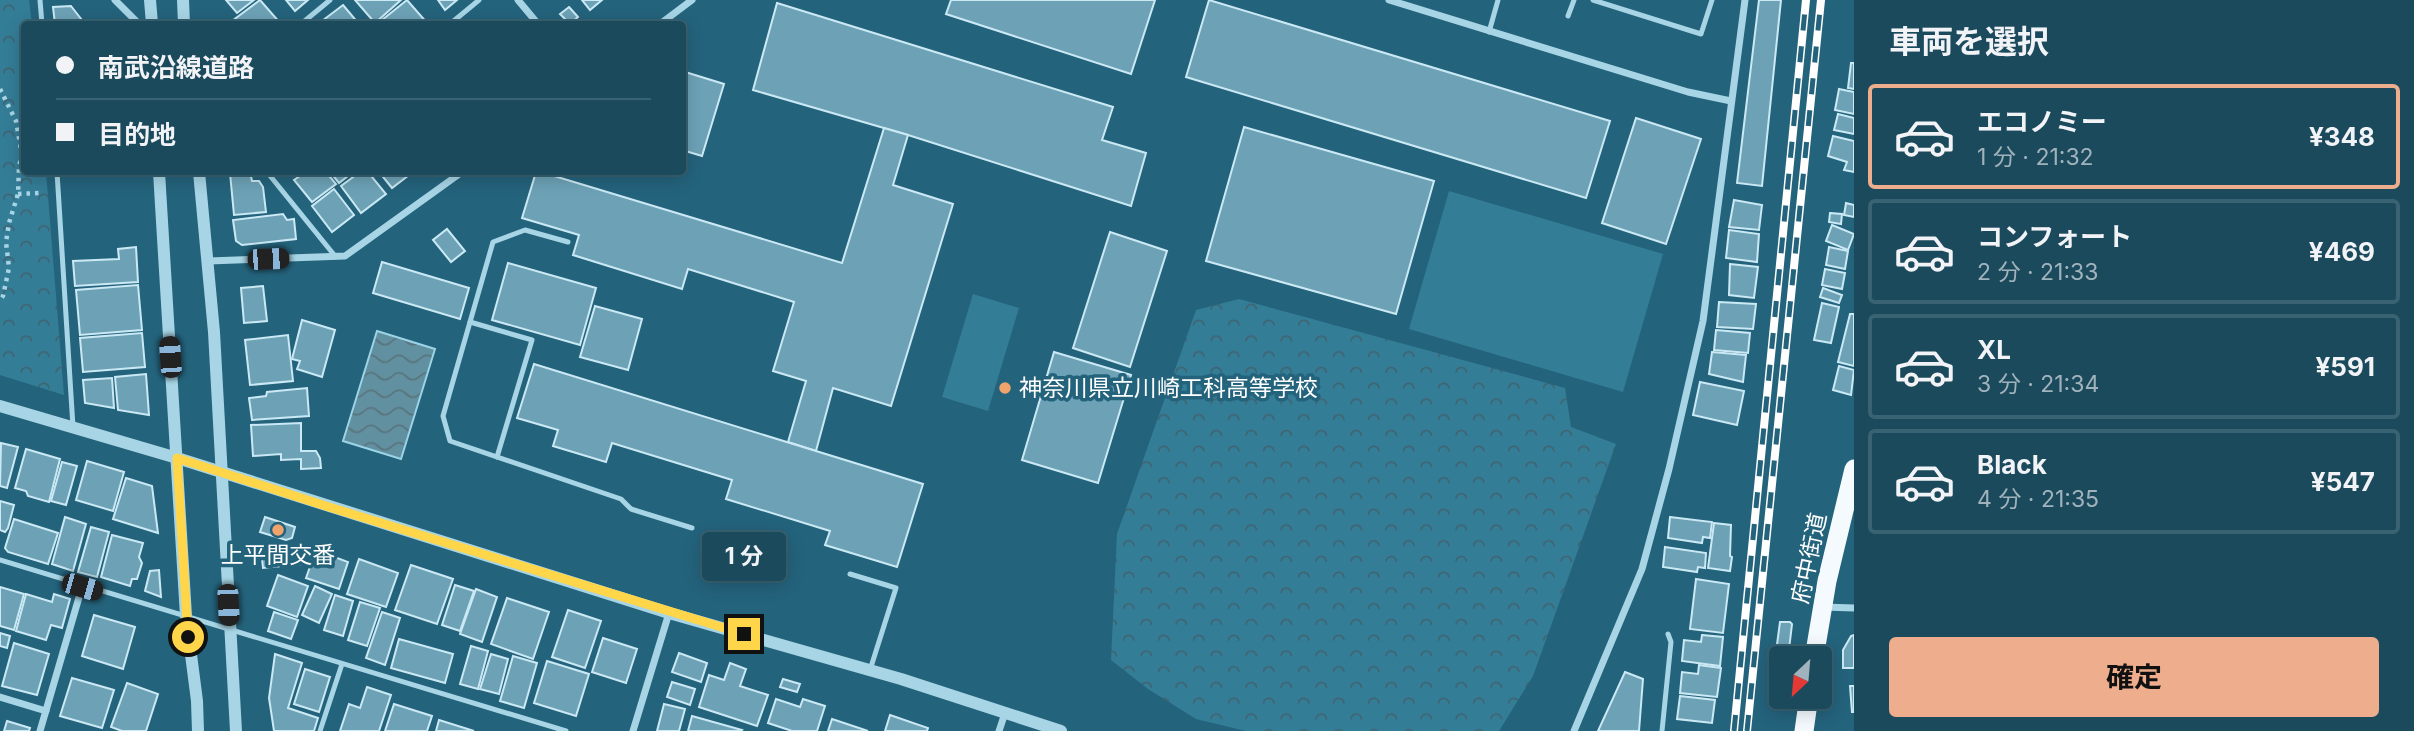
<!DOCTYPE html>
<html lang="ja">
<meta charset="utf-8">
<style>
body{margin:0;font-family:Inter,"Noto Sans JP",sans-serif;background:#245163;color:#f1f3f6;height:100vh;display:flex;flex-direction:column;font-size:26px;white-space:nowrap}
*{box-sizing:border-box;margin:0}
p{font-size:23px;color:#a0b3bc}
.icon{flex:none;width:38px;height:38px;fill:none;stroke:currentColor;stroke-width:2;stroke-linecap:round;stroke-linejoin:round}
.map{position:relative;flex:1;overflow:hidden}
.side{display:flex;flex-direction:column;background:#1b4a5d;width:560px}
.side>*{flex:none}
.top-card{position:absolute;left:21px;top:21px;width:665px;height:154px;border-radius:7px;box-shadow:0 4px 18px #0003,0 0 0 2px #396272;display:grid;align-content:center;height:154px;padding:0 35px;background:#1b4a5d}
.needle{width:46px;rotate:206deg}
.controls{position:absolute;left:1769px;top:646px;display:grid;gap:14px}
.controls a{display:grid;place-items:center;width:63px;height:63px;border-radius:7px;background:#1b4a5d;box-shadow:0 4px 18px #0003,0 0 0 2px #396272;font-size:35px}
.end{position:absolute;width:32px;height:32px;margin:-16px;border:9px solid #ffd54a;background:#111;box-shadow:0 0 0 4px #111}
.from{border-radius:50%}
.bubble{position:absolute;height:49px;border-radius:7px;background:#1b4a5d;box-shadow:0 4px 18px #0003,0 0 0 2px #396272;font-size:23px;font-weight:700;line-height:49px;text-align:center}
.car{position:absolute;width:21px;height:42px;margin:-21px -10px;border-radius:9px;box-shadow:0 0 5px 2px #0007;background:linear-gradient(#222 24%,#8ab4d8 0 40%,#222 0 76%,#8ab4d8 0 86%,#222 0)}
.top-card b{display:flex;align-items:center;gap:24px;height:66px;font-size:26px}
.top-card b+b{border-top:2px solid #396272}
.top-card i{width:18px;height:18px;background:#f1f3f6}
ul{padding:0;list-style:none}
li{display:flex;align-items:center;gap:21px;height:105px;margin:0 14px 10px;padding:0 21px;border:4px solid #396272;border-radius:7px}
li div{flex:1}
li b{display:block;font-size:26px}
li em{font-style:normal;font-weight:700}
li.selected{border-color:#eead8d}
li>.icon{width:63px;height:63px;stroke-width:1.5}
h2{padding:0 35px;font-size:32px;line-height:84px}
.cta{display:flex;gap:14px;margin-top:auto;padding:14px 35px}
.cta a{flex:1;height:80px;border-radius:7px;background:#eead8d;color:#111;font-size:28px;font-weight:700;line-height:80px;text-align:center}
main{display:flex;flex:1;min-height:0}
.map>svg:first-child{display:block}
</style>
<main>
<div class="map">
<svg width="1854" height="731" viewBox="0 0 1854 731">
<defs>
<pattern id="forest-crowns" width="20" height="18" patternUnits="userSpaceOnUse" patternTransform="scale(1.75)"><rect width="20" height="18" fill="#347d97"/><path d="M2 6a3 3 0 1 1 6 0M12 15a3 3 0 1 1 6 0" fill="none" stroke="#406472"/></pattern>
<pattern id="water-waves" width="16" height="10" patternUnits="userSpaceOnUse" patternTransform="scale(1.75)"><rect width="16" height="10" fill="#6190a0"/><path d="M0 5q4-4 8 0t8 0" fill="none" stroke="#59757e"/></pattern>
</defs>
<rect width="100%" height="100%" fill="#24637c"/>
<g fill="url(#forest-crowns)">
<polygon points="0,0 29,0 32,24 24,24 24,172 46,172 64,395 0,375"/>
<polygon points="1239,299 1565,388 1571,427 1616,444 1533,676 1499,731 1246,731 1196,719 1148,689 1111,660 1117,534 1196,310"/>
</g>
<g fill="#347d97">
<polygon points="1449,191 1663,254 1623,392 1409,329"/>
<polygon points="973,294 1019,308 988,411 942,397"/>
</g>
<polygon fill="url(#water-waves)" stroke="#9bd4e6" stroke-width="2" points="377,331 435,349 401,459 343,441"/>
<g fill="#6da2b6" stroke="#cae9f4" stroke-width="2">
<polygon points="226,0 254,0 237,13"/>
<polygon points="260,0 281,24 228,24"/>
<polygon points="286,0 308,0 295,11"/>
<polygon points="355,0 401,0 375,23"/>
<polygon points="407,0 428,24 377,24"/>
<polygon points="438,0 457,0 445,10"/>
<polygon points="582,0 602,0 590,10"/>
<polygon points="951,0 1155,0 1131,74 946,14"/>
<polygon points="1209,0 1610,121 1586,198 1186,77"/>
<polygon points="1759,0 1781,0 1762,186 1737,183"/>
<polygon points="777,3 1113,107 1102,140 1146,153 1131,206 908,135 753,90"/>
<polygon points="343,5 359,24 318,24"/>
<polygon points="71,6 85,24 55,24 53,7"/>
<polygon points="569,7 578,17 570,24 560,14"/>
<polygon points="1851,63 1854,63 1854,89 1848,88"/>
<polygon points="682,71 724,84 702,156 682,150"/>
<polygon points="1839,89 1854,92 1854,114 1835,110"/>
<polygon points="1838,114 1854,118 1854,134 1834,130"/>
<polygon points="1636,118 1701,139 1666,244 1602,223"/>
<polygon points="1244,127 1434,181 1396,314 1206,261"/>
<polygon points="884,128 908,135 893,185 953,204 891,406 833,388 816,451 788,442 806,381 773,371 794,302 688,269 682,289 573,255 579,235 522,218 536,172 541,172 842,263"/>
<polygon points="1833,136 1854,141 1854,172 1844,170 1847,162 1828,156"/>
<polygon points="250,172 252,181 259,181 263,187 266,212 234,215 230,173"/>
<polygon points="306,172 326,172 336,184 312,202 294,180"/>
<polygon points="330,172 353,172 339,183"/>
<polygon points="360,172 368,172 386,194 361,213 341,186"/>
<polygon points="379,172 413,172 392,188"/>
<polygon points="334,189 354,215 332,232 312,206"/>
<polygon points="1734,200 1762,205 1759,230 1729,227"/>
<polygon points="1846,203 1854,205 1854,217 1844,215"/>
<polygon points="1830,213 1842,214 1841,224 1829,222"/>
<polygon points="283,214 287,220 294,219 296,239 242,245 236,241 233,220"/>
<polygon points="1832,225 1854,234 1848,250 1826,241"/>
<polygon points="447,229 465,251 451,262 433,240"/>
<polygon points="1729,230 1759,234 1757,262 1726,258"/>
<polygon points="1110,232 1167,251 1130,367 1073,348"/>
<polygon points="136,247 138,282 75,286 73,261 119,259 118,249"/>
<polygon points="1829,247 1848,251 1845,269 1826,265"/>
<polygon points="382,262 469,288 460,319 373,293"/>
<polygon points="508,263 596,288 580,345 492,320"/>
<polygon points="1730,264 1758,267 1754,298 1729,295"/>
<polygon points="1825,269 1845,273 1842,289 1822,285"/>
<polygon points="138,285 142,330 80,335 76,290"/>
<polygon points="263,286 267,321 244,323 241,288"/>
<polygon points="1823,288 1842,295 1839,303 1820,297"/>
<polygon points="1719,302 1756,304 1753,329 1717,327"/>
<polygon points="1822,303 1839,307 1831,343 1814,340"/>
<polygon points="595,306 642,319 628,370 580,357"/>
<polygon points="1850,314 1854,314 1854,366 1838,362"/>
<polygon points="302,320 335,330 322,377 297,369 300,361 292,359"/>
<polygon points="1716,330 1750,333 1748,353 1714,350"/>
<polygon points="142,333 145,367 83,372 80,338"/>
<polygon points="288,335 293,381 250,385 245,340"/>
<polygon points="1054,352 1131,375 1098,483 1022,460"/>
<polygon points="1712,352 1746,355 1743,382 1709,374"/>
<polygon points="534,364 923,484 897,567 825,545 830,531 726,499 732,480 612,443 606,462 553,446 558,430 517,418"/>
<polygon points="1839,366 1854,370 1851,395 1833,390"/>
<polygon points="146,374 149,415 118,410 115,377"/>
<polygon points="112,378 114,408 85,403 83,380"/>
<polygon points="1700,382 1744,391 1737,425 1693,415"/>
<polygon points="307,388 309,416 252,420 249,398 266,396 267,392"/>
<polygon points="301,423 301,451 316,451 320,458 321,468 301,469 301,459 281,460 281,454 253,456 251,425"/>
<polygon points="1,443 18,447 7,488 0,486"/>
<polygon points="26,449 60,459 49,502 28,496 26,491 15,488"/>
<polygon points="87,461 124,472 113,511 76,500"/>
<polygon points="62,462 77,466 66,505 51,501"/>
<polygon points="126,478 152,486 158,533 113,519"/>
<polygon points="0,501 14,505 8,528 5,532 0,530"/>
<polygon points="65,517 86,524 73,571 52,564"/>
<polygon points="265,517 295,527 292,538 286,540 260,532"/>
<polygon points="1670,517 1712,522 1710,538 1703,537 1702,543 1668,538"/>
<polygon points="14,519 58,533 48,564 8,552 5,548"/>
<polygon points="1714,523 1731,525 1730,556 1732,557 1730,571 1708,568"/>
<polygon points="91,527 109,532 97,577 78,572"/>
<polygon points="112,535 143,543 139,557 142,563 137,579 132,579 130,586 101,577"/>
<polygon points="300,545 302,564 263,568 261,549"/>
<polygon points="1665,547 1706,553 1705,568 1698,567 1697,572 1663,567"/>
<polygon points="316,550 348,562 339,589 306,578"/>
<polygon points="359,559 398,573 386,607 347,594"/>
<polygon points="411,565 453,579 437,624 395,610"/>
<polygon points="159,570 161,597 145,591 150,571"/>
<polygon points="278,575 308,586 297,617 267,606"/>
<polygon points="1696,579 1729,584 1723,633 1690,629"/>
<polygon points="455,585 474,591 460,631 442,625"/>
<polygon points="315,586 332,594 319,623 302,615"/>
<polygon points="0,587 24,594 14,630 0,626"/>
<polygon points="476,589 497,597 482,642 460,634"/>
<polygon points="26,594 52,602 54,594 70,599 62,628 51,625 46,640 16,631"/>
<polygon points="335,595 353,601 343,636 324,630"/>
<polygon points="507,598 549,612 533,659 491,644"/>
<polygon points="360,602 380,608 367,646 348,640"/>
<polygon points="568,610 601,621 585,668 552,657"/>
<polygon points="274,612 298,620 291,639 268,631"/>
<polygon points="382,612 400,618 385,665 366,658"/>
<polygon points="94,615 135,627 123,669 82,656"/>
<polygon points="1780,622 1790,622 1792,624 1788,658 1782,658 1782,668 1774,667"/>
<polygon points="0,633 10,636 7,648 0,646"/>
<polygon points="1702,635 1723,637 1720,666 1682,661 1684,640 1701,642"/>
<polygon points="1854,635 1854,668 1843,668 1843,650 1851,636"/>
<polygon points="603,638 637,649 626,683 592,672"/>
<polygon points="399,639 453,654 445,683 391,668"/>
<polygon points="14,643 49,654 37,695 2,686"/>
<polygon points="471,646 488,651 478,689 460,684"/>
<polygon points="679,653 707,663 701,682 672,672"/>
<polygon points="275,654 302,663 288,708 318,718 314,731 274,731 269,698"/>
<polygon points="491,654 508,659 499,694 480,689"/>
<polygon points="513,656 537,663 524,708 500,701"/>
<polygon points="547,661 589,674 576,716 534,703"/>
<polygon points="730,663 746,669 740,686 768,695 757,726 699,707 709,675 724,680"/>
<polygon points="1699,665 1721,668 1717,697 1680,693 1682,672 1698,674"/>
<polygon points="305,669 330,677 319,712 294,704"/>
<polygon points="1625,672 1643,679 1639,731 1598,731"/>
<polygon points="72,678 114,690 102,728 60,716"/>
<polygon points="783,679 800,684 797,692 780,687"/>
<polygon points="672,682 695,689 690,705 667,697"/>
<polygon points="127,683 158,694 146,731 122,731 111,727"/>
<polygon points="1850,686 1854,686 1854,712 1852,712"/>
<polygon points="367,687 391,695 379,731 340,731 349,704 360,708"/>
<polygon points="1680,696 1715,700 1712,723 1677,719"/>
<polygon points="776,699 800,707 803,699 825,706 817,731 792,731 768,723"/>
<polygon points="394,704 432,716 427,731 385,731"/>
<polygon points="664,704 685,709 679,731 657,731"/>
<polygon points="890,715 928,728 927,731 885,731"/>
<polygon points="692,716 742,730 741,731 688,731"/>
<polygon points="832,719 868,731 828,731"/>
<polygon points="439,720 474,731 436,731"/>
<polygon points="7,721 30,728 29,731 4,731"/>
</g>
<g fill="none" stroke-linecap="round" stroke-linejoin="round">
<g stroke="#a7d5e5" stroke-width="4.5" stroke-dasharray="3.5 5" stroke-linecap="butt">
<polyline points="0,89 16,121 22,155 19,166 18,194 9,223 6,242 9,268 3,296 0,300"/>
<polyline points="18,194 40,193"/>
</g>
<g stroke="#a7d5e5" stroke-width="5">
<polyline points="40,0 42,24"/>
<polyline points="1593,0 1701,34 1712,0"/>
<polyline points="1568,16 1574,0"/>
<polyline points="301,24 330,0"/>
<polyline points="450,24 479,0"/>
<polyline points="1489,32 1498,0"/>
<polyline points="57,172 73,427"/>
<polyline points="267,172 335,256"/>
<polyline points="568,242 525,230 493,242 443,416 450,441 621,499 631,509 692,528"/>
<polyline points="470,322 532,340 497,457"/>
<polyline points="0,560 566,731"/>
<polyline points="850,574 896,588 870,670"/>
<polyline points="320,731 342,664"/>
<polyline points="1662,731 1671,642 1668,634"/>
</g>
<g stroke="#a7d5e5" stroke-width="7">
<polyline points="115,0 139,24"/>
<polyline points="518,0 538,24"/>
<polyline points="1389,0 1688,92 1731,101"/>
<polyline points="660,24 692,0"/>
<polyline points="209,261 345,256 462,172"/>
<polyline points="1823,607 1854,608"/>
<polyline points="0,697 46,711"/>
<polyline points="40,731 82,587"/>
<polyline points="633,731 669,613"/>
<polyline points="999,731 1005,713"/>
<polyline points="1574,731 1642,569 1669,469 1703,321 1745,0"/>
</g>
<g stroke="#a7d5e5" stroke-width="12">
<polyline points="150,0 152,24"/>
<polyline points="183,0 184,24"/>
<polyline points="159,172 186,616 197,701 198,731"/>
<polyline points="199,172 214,332 236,731"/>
<polyline points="0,406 177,458 669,613 901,679 1061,731"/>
</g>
<g stroke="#f4fafe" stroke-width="19">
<polyline points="1814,658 1827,581 1854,469"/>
<polyline points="1804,731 1809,696"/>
</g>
<defs>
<g id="rail">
<polyline points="1734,731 1806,0"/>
<polyline points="1747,731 1821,0"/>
</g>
</defs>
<use href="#rail" stroke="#fff" stroke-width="8"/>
<use href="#rail" stroke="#24637c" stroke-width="5" stroke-dasharray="16" stroke-linecap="butt"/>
</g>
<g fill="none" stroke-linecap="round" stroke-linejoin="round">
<polyline stroke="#ffd54a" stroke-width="9" points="188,637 177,458 329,507 744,634"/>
</g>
<g fill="#f0a36b" stroke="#24637c" stroke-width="2.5">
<circle cx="1005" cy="388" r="7"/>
<circle cx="278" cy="530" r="7"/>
</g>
<g text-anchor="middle" stroke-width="7" stroke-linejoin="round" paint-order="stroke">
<g font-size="23" fill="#fff" stroke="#24637c" text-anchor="start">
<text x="1019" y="396">神奈川県立川崎工科高等学校</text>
<text x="278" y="563" text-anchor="middle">上平間交番</text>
</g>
<g font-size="23" fill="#fff" stroke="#24637c">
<text transform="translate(1809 558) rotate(-78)" y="8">府中街道</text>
</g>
</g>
</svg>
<div class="controls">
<a><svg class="needle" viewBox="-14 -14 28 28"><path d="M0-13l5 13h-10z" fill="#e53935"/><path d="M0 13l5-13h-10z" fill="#a0b3bc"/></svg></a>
</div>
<i class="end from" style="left:188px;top:637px"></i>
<i class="end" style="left:744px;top:634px"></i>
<div class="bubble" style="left:702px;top:532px;width:84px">1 分</div>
<i class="car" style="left:268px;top:259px;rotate:88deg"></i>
<i class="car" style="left:170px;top:357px;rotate:356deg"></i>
<i class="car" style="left:82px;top:587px;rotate:106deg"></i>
<i class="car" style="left:228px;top:605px;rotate:177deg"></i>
<div class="top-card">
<b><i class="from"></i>南武沿線道路</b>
<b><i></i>目的地</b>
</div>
</div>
<section class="side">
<h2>車両を選択</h2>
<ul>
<li class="selected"><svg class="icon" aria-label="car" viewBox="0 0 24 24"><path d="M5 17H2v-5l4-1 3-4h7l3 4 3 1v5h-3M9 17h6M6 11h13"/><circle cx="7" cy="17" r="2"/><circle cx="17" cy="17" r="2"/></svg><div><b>エコノミー</b><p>1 分 · 21:32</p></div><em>¥348</em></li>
<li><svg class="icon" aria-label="car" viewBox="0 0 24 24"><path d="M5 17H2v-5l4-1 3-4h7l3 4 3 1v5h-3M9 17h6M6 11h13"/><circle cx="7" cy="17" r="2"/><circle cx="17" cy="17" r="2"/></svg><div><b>コンフォート</b><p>2 分 · 21:33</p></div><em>¥469</em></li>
<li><svg class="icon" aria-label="car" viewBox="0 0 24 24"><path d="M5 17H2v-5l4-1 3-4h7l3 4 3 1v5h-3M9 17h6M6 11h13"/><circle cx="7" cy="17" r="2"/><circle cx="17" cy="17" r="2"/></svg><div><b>XL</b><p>3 分 · 21:34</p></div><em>¥591</em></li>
<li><svg class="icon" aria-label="car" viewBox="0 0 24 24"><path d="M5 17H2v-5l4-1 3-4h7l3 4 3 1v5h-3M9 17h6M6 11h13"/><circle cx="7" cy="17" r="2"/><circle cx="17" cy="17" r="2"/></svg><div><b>Black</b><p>4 分 · 21:35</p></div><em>¥547</em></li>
</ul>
<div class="cta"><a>確定</a></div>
</section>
</main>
